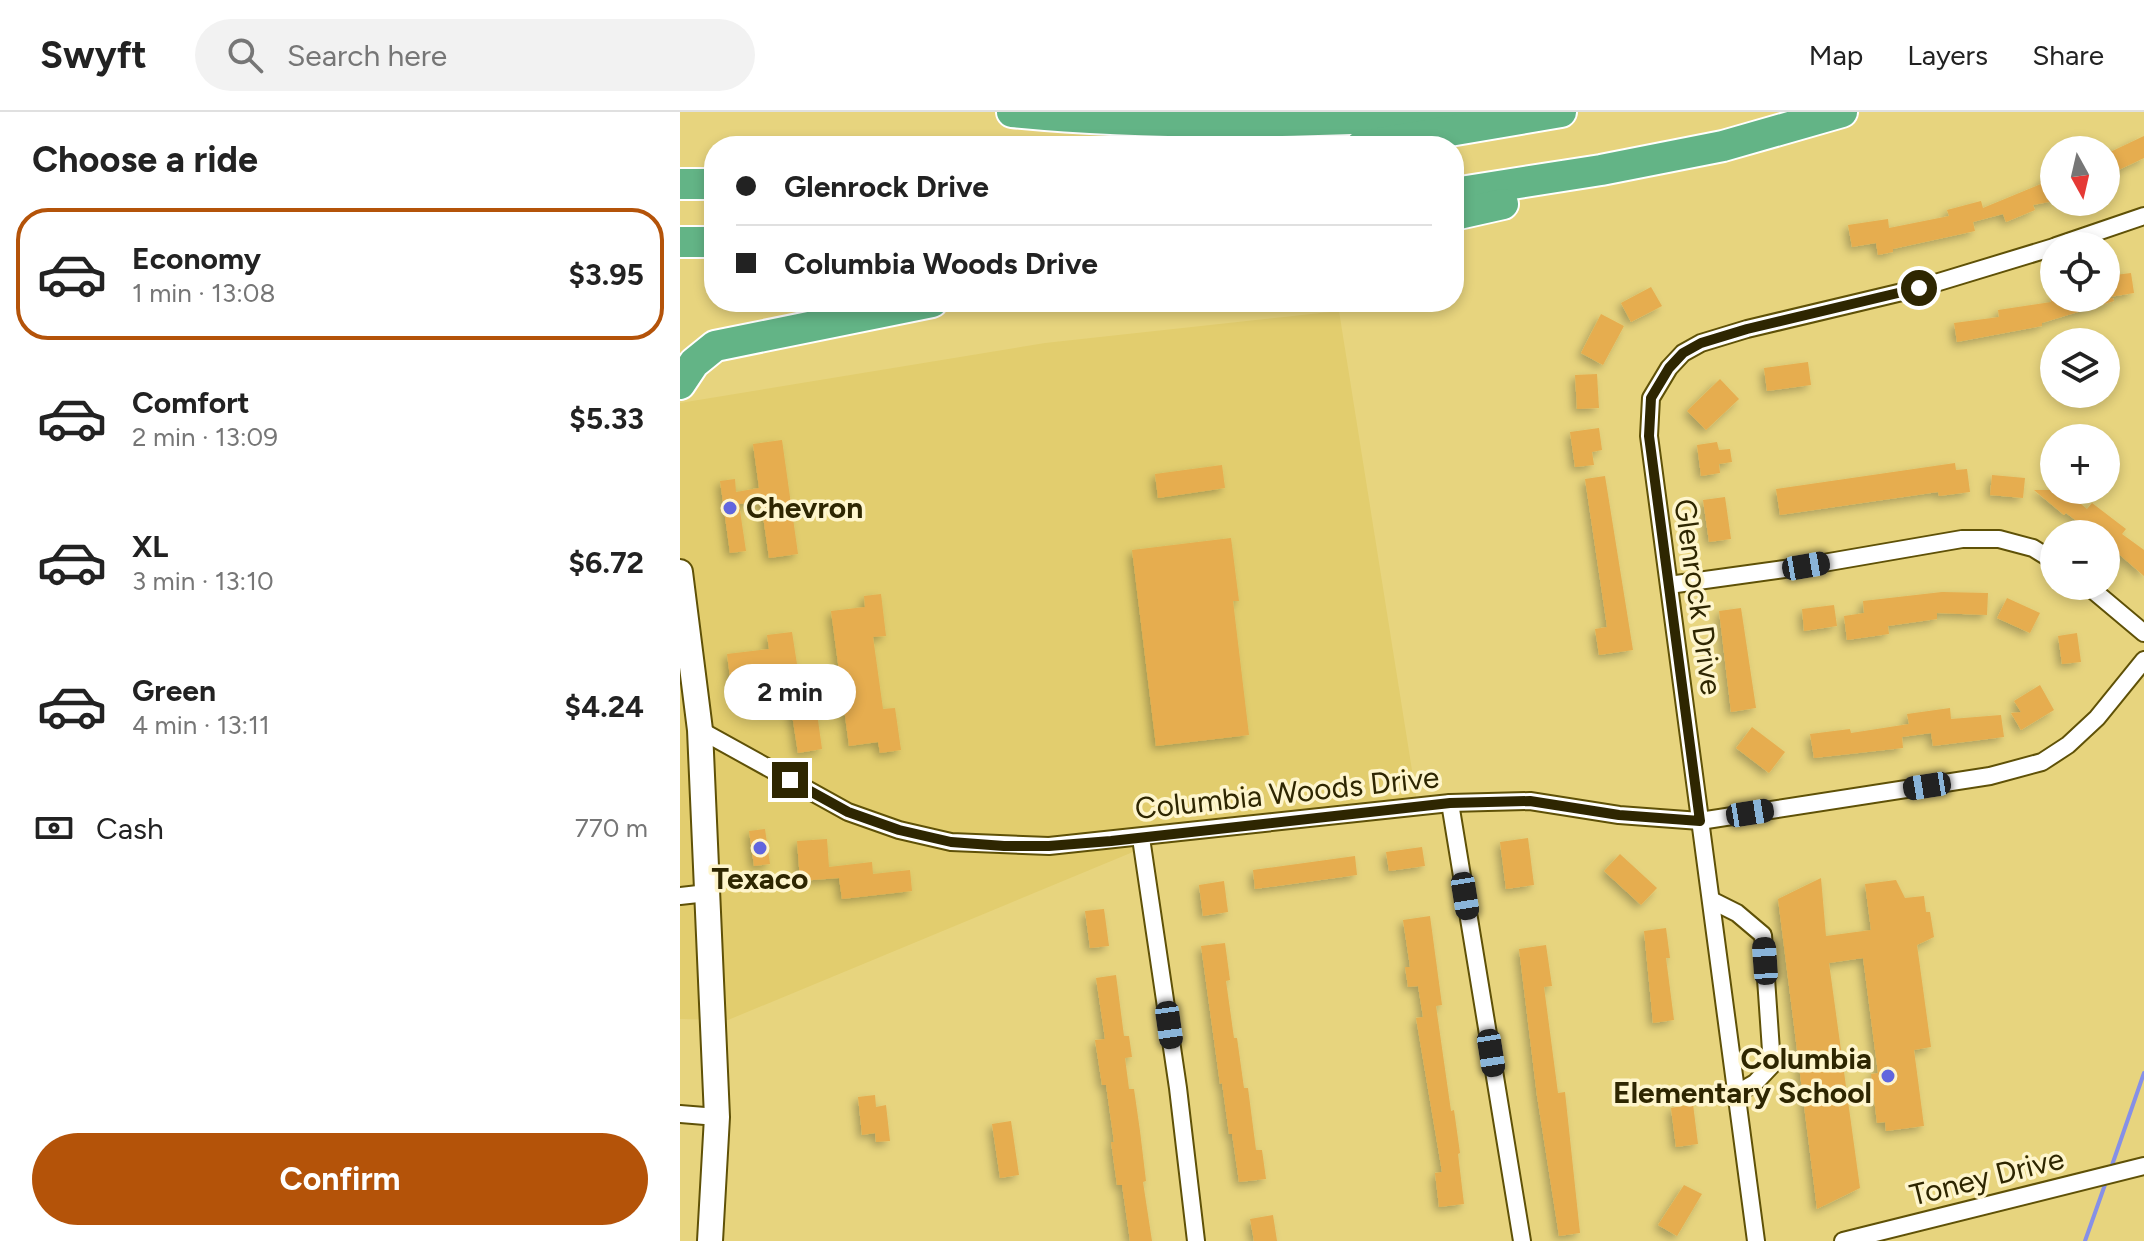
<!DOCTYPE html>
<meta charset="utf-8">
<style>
body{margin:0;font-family:Figtree,sans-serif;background:#f2f2f2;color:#222;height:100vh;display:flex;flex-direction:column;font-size:30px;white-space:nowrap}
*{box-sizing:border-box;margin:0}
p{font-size:26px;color:#767676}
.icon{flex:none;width:44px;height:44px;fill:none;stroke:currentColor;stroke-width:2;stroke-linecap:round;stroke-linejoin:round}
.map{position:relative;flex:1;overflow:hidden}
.side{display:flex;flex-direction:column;background:#fff;width:680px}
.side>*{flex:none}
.hud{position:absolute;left:24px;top:24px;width:760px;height:176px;border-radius:32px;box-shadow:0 4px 12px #0003;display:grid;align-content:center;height:176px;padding:0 32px;background:#fff}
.needle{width:52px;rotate:172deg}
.buttons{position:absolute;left:1360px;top:24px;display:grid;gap:16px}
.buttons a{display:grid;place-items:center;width:80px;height:80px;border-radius:50%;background:#fff;box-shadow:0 4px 12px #0003;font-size:40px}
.end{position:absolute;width:36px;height:36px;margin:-18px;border:10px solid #2e2601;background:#fff;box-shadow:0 0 0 4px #fff}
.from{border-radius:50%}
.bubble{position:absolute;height:56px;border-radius:28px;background:#fff;box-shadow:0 4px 12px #0003;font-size:26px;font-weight:700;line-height:56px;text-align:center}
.car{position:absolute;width:24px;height:48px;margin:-24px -12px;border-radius:10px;box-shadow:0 0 6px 2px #0007;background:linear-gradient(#222 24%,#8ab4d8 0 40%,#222 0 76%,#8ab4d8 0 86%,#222 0)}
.hud b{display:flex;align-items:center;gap:28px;height:76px;font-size:30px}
.hud b+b{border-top:2px solid #e0e0e0}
.hud i{width:20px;height:20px;background:#222}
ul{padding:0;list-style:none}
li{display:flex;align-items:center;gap:24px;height:132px;margin:0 16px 12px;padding:0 16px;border:4px solid transparent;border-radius:32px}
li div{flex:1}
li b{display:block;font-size:30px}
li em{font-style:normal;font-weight:700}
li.selected{border-color:#b45309}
li>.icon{width:72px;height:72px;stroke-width:1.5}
h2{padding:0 32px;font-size:36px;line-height:96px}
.pay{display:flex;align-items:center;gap:20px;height:88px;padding:0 32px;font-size:30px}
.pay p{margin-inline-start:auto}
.action{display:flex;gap:16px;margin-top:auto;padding:16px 32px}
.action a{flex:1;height:92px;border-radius:48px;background:#b45309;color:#fff;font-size:32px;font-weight:700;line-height:92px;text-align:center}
header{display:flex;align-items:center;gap:48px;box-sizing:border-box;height:112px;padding:0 40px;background:#fff;border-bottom:2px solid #e0e0e0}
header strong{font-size:38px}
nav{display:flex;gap:44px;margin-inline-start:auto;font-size:28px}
.search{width:560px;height:72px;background:#f2f2f2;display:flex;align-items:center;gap:20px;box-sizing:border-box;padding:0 28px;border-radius:44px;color:#767676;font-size:30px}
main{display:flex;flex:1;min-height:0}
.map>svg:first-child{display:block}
</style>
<header>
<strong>Swyft</strong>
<div class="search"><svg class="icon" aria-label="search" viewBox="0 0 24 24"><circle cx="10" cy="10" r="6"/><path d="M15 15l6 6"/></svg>Search here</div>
<nav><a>Map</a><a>Layers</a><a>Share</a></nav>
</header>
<main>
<section class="side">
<h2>Choose a ride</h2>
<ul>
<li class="selected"><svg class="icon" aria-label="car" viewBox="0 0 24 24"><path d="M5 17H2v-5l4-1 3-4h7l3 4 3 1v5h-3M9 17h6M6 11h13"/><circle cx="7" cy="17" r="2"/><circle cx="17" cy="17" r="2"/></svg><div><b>Economy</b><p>1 min · 13:08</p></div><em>$3.95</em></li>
<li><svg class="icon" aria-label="car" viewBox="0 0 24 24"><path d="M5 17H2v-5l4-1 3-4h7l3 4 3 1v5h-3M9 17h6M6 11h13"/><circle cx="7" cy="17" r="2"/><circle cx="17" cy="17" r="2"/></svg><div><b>Comfort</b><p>2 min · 13:09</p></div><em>$5.33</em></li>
<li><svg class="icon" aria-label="car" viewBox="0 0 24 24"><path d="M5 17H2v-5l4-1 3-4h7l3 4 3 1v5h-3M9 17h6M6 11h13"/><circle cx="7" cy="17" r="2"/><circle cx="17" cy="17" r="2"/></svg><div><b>XL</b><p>3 min · 13:10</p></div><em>$6.72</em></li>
<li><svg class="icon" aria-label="car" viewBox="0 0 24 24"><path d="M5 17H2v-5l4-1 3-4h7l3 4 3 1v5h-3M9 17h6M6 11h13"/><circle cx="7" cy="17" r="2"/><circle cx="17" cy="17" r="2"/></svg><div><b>Green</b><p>4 min · 13:11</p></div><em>$4.24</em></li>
</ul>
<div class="pay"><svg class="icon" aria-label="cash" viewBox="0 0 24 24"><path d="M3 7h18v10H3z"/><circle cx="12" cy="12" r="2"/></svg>Cash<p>770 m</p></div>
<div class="action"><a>Confirm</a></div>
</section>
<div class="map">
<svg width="1464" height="1129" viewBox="0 0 1464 1129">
<defs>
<filter id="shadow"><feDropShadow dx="-4" dy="4" stdDeviation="4" flood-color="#0004"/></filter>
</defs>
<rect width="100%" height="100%" fill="#e7d47e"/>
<polygon fill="#e2cd6e" points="659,199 738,696 465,735 48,908 0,907 0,291 365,231"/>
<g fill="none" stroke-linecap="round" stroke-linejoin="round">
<g stroke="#8690e7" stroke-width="4">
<polyline points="1430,1059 1464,961"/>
<polyline points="1405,1129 1427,1067"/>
</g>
</g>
<g fill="#e6ad4f" filter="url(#shadow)">
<polygon points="1464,24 1464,46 1426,64 1426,42"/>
<polygon points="1374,66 1374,89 1353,93 1355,98 1326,110 1323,102 1293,110 1295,119 1213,137 1213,140 1198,143 1196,131 1172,135 1168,113 1208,107 1209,116 1269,104 1267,98 1301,89 1303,96 1361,72 1360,69"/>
<polygon points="1451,161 1454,181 1430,185 1427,164"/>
<polygon points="971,175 982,194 951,210 941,191"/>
<polygon points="1370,186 1433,186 1434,189 1362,211 1362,214 1277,230 1274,211 1319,205 1318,198 1371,190"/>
<polygon points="921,202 944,214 923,253 901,241"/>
<polygon points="1128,250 1131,273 1087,279 1084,256"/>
<polygon points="917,262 919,296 897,297 895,263"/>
<polygon points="1040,267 1059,287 1026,318 1007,299"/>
<polygon points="919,316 922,338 912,340 914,353 895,355 890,320"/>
<polygon points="102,328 118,442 89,446 81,390 59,392 66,439 50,441 40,369 55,367 56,380 79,376 73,332"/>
<polygon points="1037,330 1039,338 1050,337 1052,350 1039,352 1040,361 1021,364 1017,333"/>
<polygon points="1275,351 1276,358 1287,357 1290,380 1259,384 1258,380 1100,403 1096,377"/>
<polygon points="542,353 545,376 478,386 475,362"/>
<polygon points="1312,363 1345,366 1343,386 1310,383"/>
<polygon points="925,364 953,538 919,543 915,517 927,515 905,367"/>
<polygon points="1354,378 1384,378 1407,397 1412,391 1446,417 1442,422 1464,438 1464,464 1426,431 1426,422 1414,422 1386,401 1384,403"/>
<polygon points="1045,385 1051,427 1029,430 1023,388"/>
<polygon points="551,426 559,489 553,489 569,623 476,634 452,438"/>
<polygon points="1262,480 1308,481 1307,503 1257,501 1257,507 1208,514 1209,522 1167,528 1164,504 1184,501 1183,489"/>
<polygon points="201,482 206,524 193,525 203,597 215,596 221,638 200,641 198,630 169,634 151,499 185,495 184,484"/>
<polygon points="1327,486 1360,501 1350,521 1317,506"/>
<polygon points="1154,493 1157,514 1124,519 1122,497"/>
<polygon points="1061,496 1076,596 1051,600 1039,499"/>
<polygon points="112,520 119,565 51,573 47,542 89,537 87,523"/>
<polygon points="1397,521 1401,550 1382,552 1378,524"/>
<polygon points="1360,573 1374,598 1341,618 1331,601 1341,600 1334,589"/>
<polygon points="135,587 142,637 118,641 110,590"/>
<polygon points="1270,596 1271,607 1321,603 1324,625 1253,634 1251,621 1222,625 1223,636 1134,646 1130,622 1170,617 1171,621 1229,612 1227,602"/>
<polygon points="1072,615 1105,640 1089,661 1056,636"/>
<polygon points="85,717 90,752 74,754 69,719"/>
<polygon points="848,726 854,773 826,777 820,730"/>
<polygon points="147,727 149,755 192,750 193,762 230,758 232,779 162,787 159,766 120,769 117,729"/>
<polygon points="742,735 745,754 709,759 706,740"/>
<polygon points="940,742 977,776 961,793 924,759"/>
<polygon points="675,744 677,763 575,777 573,758"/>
<polygon points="1141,766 1146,824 1191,818 1185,772 1216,768 1225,786 1244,784 1246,800 1250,800 1254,825 1237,833 1251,935 1234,938 1244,1014 1206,1019 1205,1010 1197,1011 1191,962 1198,961 1183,846 1149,851 1180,1076 1137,1097 1098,787"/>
<polygon points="544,769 548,800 523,804 519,773"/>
<polygon points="424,797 429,834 410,836 405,799"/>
<polygon points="750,804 762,893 756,894 771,999 774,998 780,1041 778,1042 784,1092 759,1095 755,1061 762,1060 736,906 743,905 738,874 728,875 725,855 730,855 723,808"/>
<polygon points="986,816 990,846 986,846 994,908 973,911 964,819"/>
<polygon points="545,831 550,868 546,869 554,926 557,926 564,976 568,976 576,1038 582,1038 586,1067 559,1070 552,1022 549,1022 542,971 540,972 521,834"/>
<polygon points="866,833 872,874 864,875 878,981 885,980 900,1121 879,1124 857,984 839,837"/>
<polygon points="436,863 444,924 449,924 452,945 445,946 449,977 454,977 460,1019 466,1069 463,1070 472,1129 450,1129 442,1073 437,1073 431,1030 434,1030 426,973 422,973 415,928 425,927 416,866"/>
<polygon points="195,983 196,995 206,993 210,1029 196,1030 195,1021 182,1023 178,985"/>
<polygon points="1013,992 1018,1032 996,1035 991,996"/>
<polygon points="331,1009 339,1063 320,1066 312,1012"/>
<polygon points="1004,1073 1022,1082 997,1124 978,1113"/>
<polygon points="593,1103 597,1129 574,1129 570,1107"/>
</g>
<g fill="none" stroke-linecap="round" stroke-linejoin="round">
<defs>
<g id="minor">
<polyline points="1376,134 1464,104"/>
<polyline points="989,473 1126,454 1282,427 1319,427 1353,436 1374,449"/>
<polyline points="1408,474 1464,521"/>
<polyline points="20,618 168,700 219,718 271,730 369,734 770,691 850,689 939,703 1020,709 1310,664 1362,650 1388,633 1417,606 1464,548"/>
<polyline points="770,691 842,1129"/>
<polyline points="461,726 498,976 516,1129"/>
<polyline points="0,784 27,781"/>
<polyline points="1031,788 1057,801 1083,823 1092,953 1075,971 1056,982"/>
<polyline points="0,1002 37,1005"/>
<polyline points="1076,1129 969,324 971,286 989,256 1003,241 1021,231 1067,217 1239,176 1374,135"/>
<polyline points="1163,1129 1464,1054"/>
</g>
<polyline id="secondary" points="0,460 20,618 37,1005 30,1129"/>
<g id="motorway">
<path d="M332 0C493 16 657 9 818 0"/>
<polyline points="681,34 881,0"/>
<polyline points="0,72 34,72"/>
<polyline points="774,81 921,58 1043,34 1162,0"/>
<polyline points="774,103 823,92"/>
<polyline points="0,130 34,130"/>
<polyline points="0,272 14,251 35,234 252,190"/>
</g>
</defs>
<use href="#minor" stroke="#5f5107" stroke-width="20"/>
<use href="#secondary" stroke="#5f5107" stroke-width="28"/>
<use href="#motorway" stroke="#fff" stroke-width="34"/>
<use href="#minor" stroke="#fff" stroke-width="16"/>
<use href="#secondary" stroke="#fff" stroke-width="24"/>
<use href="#motorway" stroke="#63b486" stroke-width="30"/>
</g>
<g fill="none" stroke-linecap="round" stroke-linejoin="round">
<polyline stroke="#2e2601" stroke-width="10" points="110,668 168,700 219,718 271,730 324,734 369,734 431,729 770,691 850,689 939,703 1020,709 969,324 971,286 989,256 1003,241 1021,231 1067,217 1239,176"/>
</g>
<g fill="#6166de" stroke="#fef5cc" stroke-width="3">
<circle cx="50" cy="396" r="8"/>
<circle cx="80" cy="736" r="8"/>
<circle cx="1208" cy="964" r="8"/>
</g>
<g text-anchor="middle" stroke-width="7" stroke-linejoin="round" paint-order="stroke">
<g font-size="30" font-weight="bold" fill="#2e2601" stroke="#fef5cc" text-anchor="start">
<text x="66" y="406">Chevron</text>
<text x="80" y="777" text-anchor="middle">Texaco</text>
<text x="1192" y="957" text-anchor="end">Columbia<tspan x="1192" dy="34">Elementary School</tspan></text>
</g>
<g font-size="30" fill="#2e2601" stroke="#fef5cc">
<text transform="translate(1018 485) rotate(82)" y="10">Glenrock Drive</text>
<text transform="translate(607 681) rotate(-6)" y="10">Columbia Woods Drive</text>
<text transform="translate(1307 1065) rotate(-14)" y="10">Toney Drive</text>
</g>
</g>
</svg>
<div class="buttons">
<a><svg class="needle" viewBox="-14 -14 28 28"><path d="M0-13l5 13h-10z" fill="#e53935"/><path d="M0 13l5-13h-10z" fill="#767676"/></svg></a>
<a><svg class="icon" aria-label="locate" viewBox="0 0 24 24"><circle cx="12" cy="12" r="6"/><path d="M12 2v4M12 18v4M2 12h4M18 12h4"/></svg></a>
<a><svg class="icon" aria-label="layers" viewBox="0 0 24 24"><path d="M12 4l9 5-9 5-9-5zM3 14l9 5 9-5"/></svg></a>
<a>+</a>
<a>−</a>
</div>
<i class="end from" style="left:1239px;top:176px"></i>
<i class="end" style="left:110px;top:668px"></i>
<div class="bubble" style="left:44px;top:552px;width:132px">2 min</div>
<i class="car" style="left:1126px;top:454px;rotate:80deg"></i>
<i class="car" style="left:1247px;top:674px;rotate:261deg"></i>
<i class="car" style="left:1070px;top:701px;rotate:81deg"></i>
<i class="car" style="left:785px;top:784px;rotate:171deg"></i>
<i class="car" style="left:1085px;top:849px;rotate:356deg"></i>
<i class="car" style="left:489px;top:913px;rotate:172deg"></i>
<i class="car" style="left:811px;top:941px;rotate:171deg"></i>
<div class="hud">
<b><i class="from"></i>Glenrock Drive</b>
<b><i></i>Columbia Woods Drive</b>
</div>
</div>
</main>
